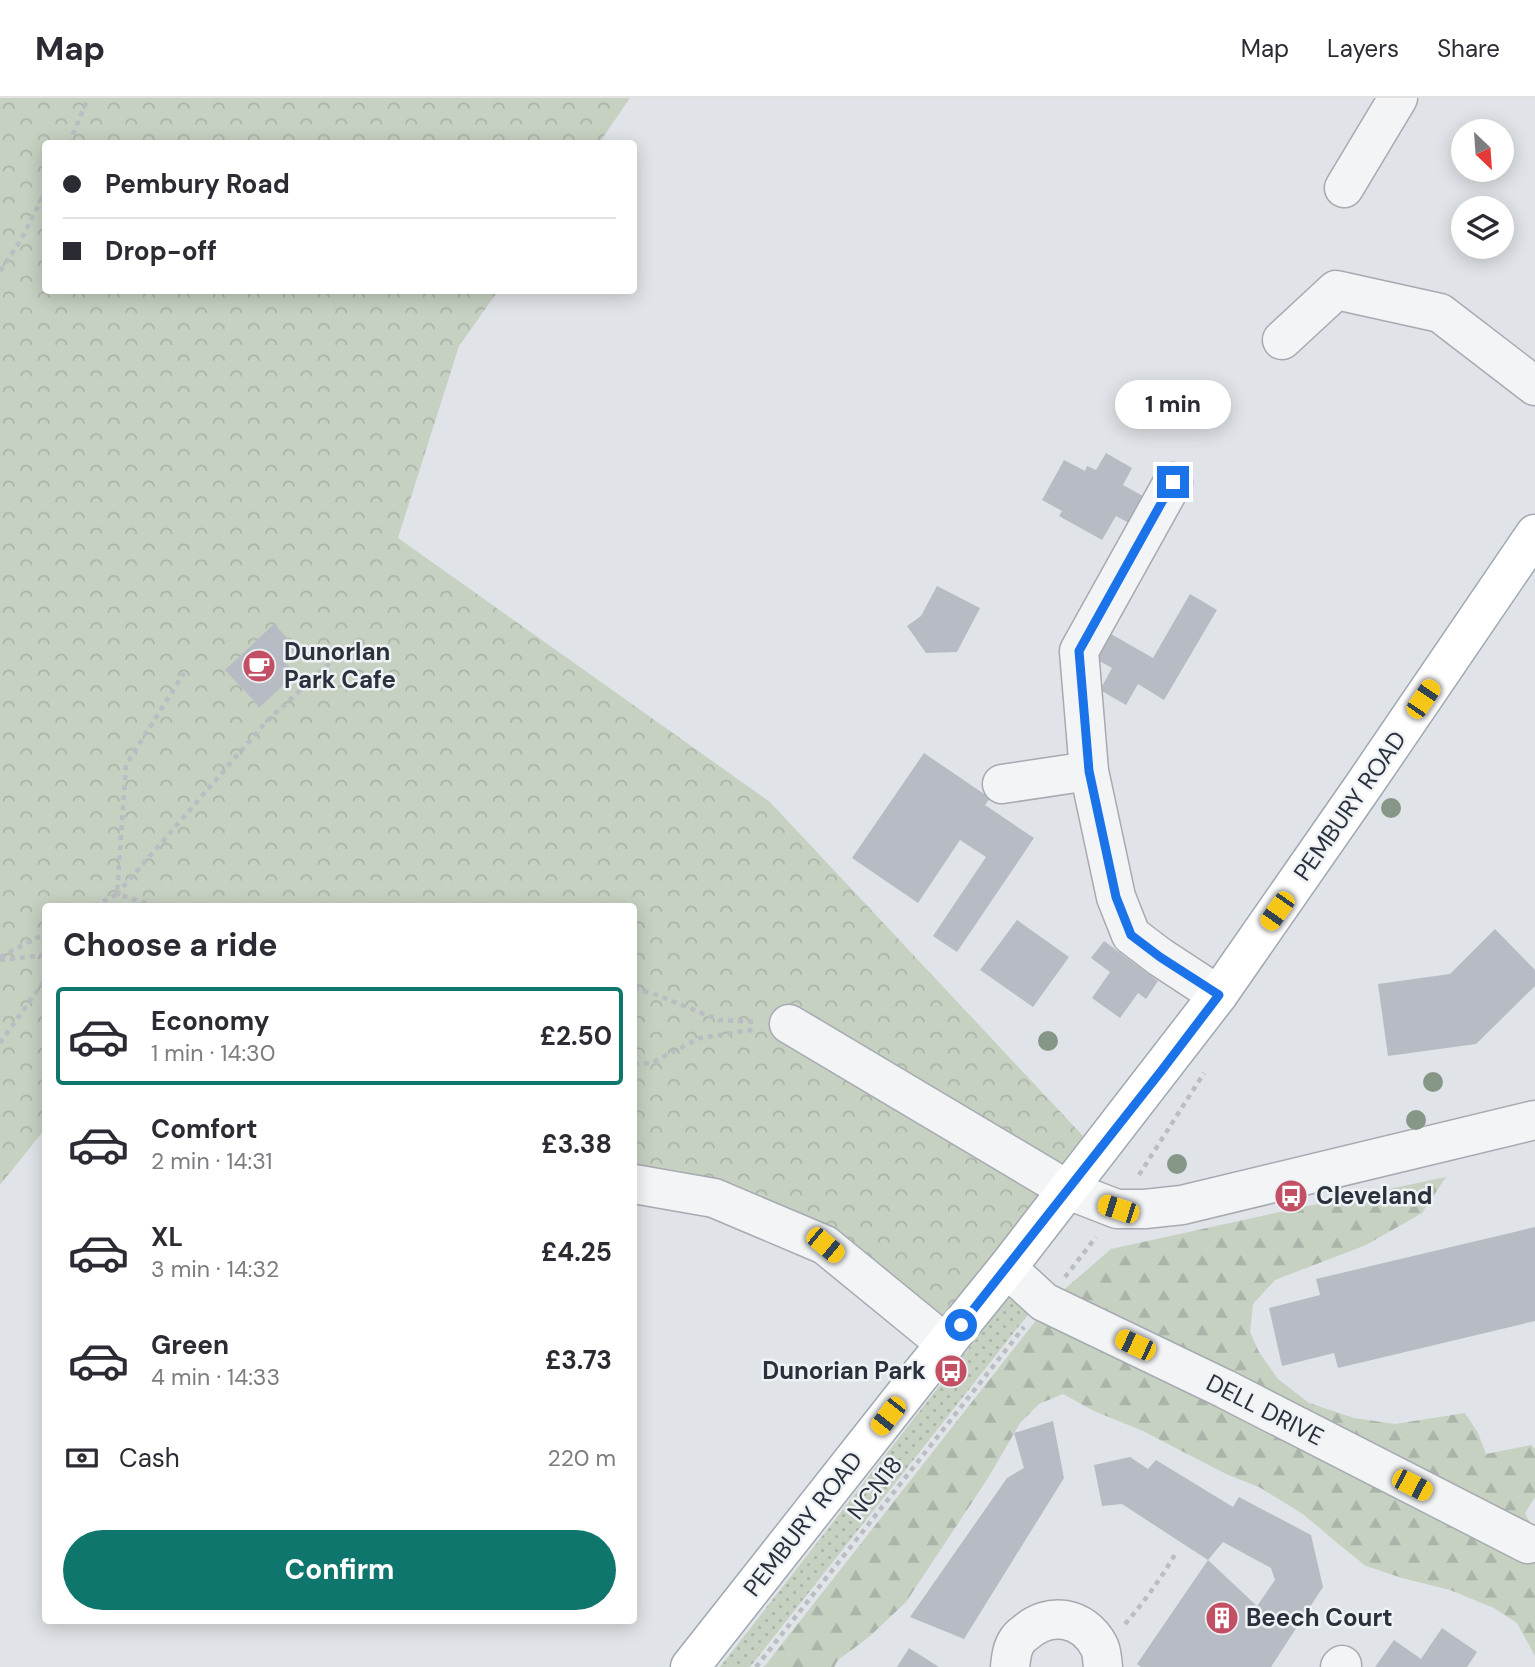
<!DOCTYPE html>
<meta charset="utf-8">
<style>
body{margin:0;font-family:"DM Sans",sans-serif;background:#f7f7f7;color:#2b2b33;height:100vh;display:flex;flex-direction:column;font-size:26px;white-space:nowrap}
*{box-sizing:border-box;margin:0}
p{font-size:23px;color:#7c7c81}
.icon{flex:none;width:38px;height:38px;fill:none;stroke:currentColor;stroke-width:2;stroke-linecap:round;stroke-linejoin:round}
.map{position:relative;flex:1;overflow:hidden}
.drawer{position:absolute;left:42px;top:805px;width:595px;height:721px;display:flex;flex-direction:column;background:#fff;border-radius:7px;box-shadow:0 4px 18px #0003}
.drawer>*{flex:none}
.banner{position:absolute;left:42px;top:42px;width:595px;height:154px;border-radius:7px;box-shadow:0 4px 18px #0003;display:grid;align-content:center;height:154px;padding:0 21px;background:#fff}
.needle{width:46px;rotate:155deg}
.controls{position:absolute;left:1451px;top:21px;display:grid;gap:14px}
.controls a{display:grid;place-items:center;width:63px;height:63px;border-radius:50%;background:#fff;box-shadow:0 4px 18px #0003;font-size:35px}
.end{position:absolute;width:32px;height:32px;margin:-16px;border:9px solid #1a73e8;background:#fff;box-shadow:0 0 0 4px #fff}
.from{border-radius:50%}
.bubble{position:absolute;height:49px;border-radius:24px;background:#fff;box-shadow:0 4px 18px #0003;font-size:23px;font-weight:700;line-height:49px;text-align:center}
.car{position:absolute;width:21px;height:42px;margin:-21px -10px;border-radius:9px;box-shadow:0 0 5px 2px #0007;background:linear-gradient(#f5c518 24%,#345 0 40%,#f5c518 0 76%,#345 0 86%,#f5c518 0)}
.banner b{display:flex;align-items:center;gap:24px;height:66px;font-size:26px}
.banner b+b{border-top:2px solid #e1e1e2}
.banner i{width:18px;height:18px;background:#2b2b33}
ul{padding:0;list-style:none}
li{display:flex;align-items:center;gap:21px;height:98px;margin:0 14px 10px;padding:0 7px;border:4px solid transparent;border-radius:7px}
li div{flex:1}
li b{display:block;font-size:26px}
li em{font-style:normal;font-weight:700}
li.selected{border-color:#0f766e}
li>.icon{width:63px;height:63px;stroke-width:1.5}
h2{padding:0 21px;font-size:32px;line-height:84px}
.pay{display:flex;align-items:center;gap:18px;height:77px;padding:0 21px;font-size:26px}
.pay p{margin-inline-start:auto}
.cta{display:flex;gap:14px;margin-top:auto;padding:14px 21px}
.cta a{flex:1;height:80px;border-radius:42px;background:#0f766e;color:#fff;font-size:28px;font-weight:700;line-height:80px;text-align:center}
header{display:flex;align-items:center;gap:42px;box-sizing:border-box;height:98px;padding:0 35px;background:#fff;border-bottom:2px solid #e1e1e2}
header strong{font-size:33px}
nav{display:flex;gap:38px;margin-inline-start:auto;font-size:24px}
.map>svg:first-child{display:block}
</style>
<header>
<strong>Map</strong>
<nav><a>Map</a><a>Layers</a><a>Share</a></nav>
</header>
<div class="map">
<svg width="1535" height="1569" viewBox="0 0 1535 1569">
<defs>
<pattern id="grass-dots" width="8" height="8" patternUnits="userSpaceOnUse" patternTransform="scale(1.75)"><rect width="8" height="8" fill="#c6d1c2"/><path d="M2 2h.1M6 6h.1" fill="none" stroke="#aab4a8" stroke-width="1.8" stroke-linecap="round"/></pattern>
<pattern id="forest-firs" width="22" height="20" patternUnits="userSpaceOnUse" patternTransform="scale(1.75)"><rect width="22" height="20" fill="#c6d1c2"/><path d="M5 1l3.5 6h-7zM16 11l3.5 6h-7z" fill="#aab4a8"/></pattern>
<pattern id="park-crowns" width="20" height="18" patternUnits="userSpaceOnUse" patternTransform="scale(1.75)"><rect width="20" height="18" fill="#c6d1c2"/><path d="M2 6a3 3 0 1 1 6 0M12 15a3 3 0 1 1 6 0" fill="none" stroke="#aab4a8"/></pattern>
</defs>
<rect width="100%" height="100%" fill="#e0e3e7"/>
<polygon fill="url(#grass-dots)" points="1019,1186 1038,1204 750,1569 720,1569"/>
<polygon fill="url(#forest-firs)" points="1446,1079 1422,1115 1366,1147 1275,1182 1253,1206 1250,1234 1259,1254 1278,1281 1309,1305 1354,1320 1395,1326 1465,1315 1478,1335 1486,1356 1531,1347 1535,1351 1535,1399 1525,1415 1535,1436 1535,1558 1517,1525 1494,1510 1450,1492 1402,1480 1366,1468 1342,1449 1303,1416 1259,1389 1226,1376 1143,1333 1094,1313 1063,1296 1039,1306 1020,1325 988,1380 906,1504 869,1539 838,1562 834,1569 764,1569 1052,1202 1111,1151 1275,1115"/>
<polygon fill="url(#park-crowns)" points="0,0 630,0 599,45 46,46 46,192 498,193 459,248 398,440 770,704 1083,1038 939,1226 807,1125 634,1085 634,808 46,808 45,1031 0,1087"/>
<g fill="#b7bcc4">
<polygon points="1106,355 1132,370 1123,387 1152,403 1138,430 1116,418 1102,442 1059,418 1062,413 1042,402 1064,362 1085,373 1087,368 1096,372"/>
<polygon points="937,488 980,510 957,554 926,555 907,528 921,518"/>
<polygon points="1190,496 1217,512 1164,602 1138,586 1126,607 1100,592 1112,570 1096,561 1111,536 1153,560"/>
<polygon points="274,526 297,550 284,564 296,575 260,609 225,572"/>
<polygon points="924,655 990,700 985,707 1034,740 957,854 933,838 986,759 960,742 918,805 852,760"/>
<polygon points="1017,822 1069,859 1033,909 980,872"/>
<polygon points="1495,831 1535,872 1535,888 1476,946 1388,958 1378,886 1450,876"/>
<polygon points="1104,843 1158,883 1146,901 1138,895 1120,920 1092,900 1110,874 1091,860"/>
<polygon points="1535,1129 1535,1223 1338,1270 1334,1255 1282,1268 1269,1210 1320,1197 1316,1181"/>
<polygon points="1053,1323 1064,1380 964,1541 910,1519 1007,1380 1024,1370 1014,1335"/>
<polygon points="1130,1359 1148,1371 1156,1362 1233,1409 1239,1399 1311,1437 1323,1489 1271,1569 1141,1569 1137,1566 1208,1462 1257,1508 1275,1482 1271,1470 1223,1444 1208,1462 1122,1406 1102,1408 1094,1367"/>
<polygon points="1442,1530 1477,1554 1467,1569 1375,1569 1394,1542 1421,1561"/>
<polygon points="909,1550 939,1569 897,1569"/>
</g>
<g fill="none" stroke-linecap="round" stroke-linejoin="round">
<defs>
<g id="minor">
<polyline points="1344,90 1398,0"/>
<polyline points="1282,242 1336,192 1440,215 1535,288"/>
<polyline points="1173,384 1079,553 1089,673 1116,799 1131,837 1160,859 1218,897"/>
<polyline points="1002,686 1089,673"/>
<polyline points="789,926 1068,1092 1117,1111 1145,1111 1182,1107 1535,1022"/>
<polyline points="634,1086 714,1100 825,1147 946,1246"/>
<polyline points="1007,1170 1044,1204 1225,1291 1528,1446"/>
<path d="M1010 1569C1011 1560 1012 1550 1017 1543 1019 1539 1022 1537 1025 1535 1049 1513 1083 1518 1099 1548 1102 1553 1102 1562 1103 1569"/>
<polyline points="1340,1569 1342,1567"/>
</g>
<polyline id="major" points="690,1569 921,1276 1007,1170 1218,897 1364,687 1535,436"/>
</defs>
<use href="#minor" stroke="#a6aab1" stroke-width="41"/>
<use href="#major" stroke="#a0a8b2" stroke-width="41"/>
<g stroke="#babdc2" stroke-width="4.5" stroke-dasharray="5 5" stroke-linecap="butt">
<polyline points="69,46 88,0"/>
<polyline points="0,173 21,142 46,92"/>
<polyline points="94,808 117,796 126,667 184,575"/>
<polyline points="156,808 117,796 266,624 334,561"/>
<polyline points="0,859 46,835"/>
<polyline points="0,862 46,857"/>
<polyline points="634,890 657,897 719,922 757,924"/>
<polyline points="0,945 46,880"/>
<polyline points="634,966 651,965 700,940 757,931"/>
<polyline points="1139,1077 1204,975"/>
<polyline points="1065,1179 1096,1139"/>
<path d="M1125 1526C1145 1503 1162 1479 1177 1453"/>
<polyline points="756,1569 1024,1229"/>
</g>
<use href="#minor" stroke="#f2f4f6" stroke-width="38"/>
<use href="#major" stroke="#fff" stroke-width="38"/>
</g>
<g fill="#879787">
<circle cx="1391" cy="710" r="10"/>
<circle cx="1048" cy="943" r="10"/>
<circle cx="1433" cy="984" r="10"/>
<circle cx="1416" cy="1022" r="10"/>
<circle cx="1177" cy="1066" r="10"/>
</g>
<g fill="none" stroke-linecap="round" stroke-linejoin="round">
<polyline stroke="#1a73e8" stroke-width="9" points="961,1227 1162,972 1219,897 1160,859 1131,837 1116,799 1089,673 1079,553 1173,384"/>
</g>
<defs>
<symbol id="cafe-disc" viewBox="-11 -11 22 22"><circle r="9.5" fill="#c24f63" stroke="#eff2f5"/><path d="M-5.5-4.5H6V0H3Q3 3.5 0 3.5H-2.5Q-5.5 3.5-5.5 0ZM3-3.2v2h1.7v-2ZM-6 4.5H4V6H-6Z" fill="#fff"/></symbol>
<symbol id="bus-disc" viewBox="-11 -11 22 22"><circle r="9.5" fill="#c24f63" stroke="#eff2f5"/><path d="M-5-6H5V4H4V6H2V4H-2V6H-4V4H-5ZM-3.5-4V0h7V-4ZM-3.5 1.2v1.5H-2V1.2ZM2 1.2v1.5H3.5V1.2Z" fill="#fff"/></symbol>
<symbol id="building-disc" viewBox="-11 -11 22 22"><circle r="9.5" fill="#c24f63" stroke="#eff2f5"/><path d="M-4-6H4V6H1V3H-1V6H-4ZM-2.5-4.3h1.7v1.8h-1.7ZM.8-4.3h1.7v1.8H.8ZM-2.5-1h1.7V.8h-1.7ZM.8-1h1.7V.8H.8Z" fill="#fff"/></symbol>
</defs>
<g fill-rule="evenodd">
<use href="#cafe-disc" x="240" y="549" width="38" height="38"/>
<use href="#bus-disc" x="1272" y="1079" width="38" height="38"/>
<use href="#bus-disc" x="932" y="1254" width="38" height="38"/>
<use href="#building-disc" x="1203" y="1501" width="38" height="38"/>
</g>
<g text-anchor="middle" stroke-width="5" stroke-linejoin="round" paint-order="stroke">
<g font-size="24" font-weight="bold" fill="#2a313d" stroke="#eff2f5" text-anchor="start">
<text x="284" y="562">Dunorlan<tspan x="284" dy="28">Park Cafe</tspan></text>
<text x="1316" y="1106">Cleveland</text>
<text x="926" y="1281" text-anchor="end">Dunorian Park</text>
<text x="1246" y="1528">Beech Court</text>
</g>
<g font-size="24" fill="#2a313d" stroke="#eff2f5">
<text transform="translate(1350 708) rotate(-55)" y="8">PEMBURY ROAD</text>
<text transform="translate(1265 1312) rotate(27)" y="8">DELL DRIVE</text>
<text transform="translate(875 1390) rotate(-52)" y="8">NCN18</text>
<text transform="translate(803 1426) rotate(-52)" y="8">PEMBURY ROAD</text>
</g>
</g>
</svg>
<div class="controls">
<a><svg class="needle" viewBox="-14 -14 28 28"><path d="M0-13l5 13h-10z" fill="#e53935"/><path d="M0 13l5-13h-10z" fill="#7c7c81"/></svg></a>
<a><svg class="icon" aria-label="layers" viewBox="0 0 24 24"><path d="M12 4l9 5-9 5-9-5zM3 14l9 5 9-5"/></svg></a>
</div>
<i class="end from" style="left:961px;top:1227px"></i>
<i class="end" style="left:1173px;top:384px"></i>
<div class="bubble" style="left:1115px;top:282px;width:116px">1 min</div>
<i class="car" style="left:1423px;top:601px;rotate:34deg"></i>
<i class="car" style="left:1277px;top:813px;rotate:215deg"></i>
<i class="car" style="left:1118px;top:1111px;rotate:288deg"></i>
<i class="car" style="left:825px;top:1147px;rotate:130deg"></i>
<i class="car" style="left:1135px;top:1247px;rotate:295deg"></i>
<i class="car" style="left:888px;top:1318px;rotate:218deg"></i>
<i class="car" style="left:1412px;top:1387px;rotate:117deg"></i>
<div class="banner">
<b><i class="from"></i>Pembury Road</b>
<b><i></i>Drop-off</b>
</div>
<section class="drawer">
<h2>Choose a ride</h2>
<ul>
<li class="selected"><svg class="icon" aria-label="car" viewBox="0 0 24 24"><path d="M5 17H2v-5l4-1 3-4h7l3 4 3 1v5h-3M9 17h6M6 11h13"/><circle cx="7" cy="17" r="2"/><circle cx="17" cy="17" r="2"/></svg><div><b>Economy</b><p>1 min · 14:30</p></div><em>£2.50</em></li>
<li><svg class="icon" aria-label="car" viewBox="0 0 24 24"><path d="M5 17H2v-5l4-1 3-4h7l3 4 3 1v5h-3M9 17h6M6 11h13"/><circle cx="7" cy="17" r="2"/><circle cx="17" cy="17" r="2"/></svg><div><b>Comfort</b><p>2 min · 14:31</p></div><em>£3.38</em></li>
<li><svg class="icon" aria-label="car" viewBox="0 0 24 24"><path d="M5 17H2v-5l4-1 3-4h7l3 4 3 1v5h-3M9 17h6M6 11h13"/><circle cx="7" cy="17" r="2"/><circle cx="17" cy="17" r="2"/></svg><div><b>XL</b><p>3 min · 14:32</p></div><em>£4.25</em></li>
<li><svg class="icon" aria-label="car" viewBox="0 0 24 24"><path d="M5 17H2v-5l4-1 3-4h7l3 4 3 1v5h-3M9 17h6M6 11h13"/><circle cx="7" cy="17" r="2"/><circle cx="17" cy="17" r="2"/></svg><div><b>Green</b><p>4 min · 14:33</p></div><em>£3.73</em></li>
</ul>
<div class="pay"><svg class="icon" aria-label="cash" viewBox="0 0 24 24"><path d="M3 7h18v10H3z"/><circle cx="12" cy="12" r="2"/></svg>Cash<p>220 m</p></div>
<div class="cta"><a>Confirm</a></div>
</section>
</div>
